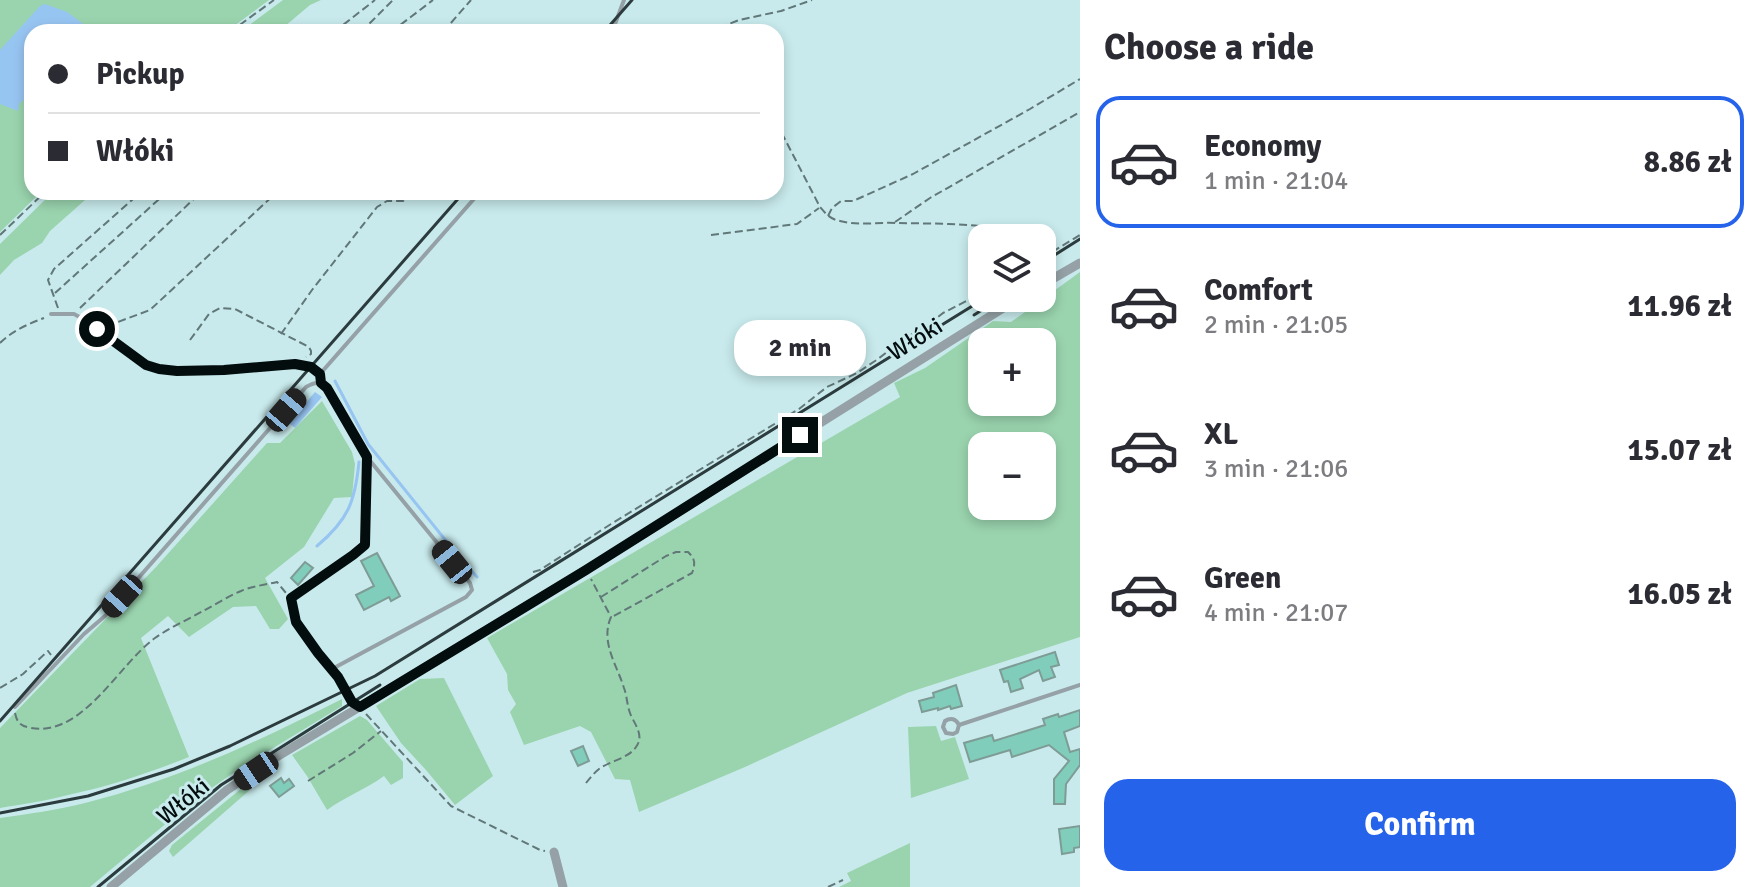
<!DOCTYPE html>
<meta charset="utf-8">
<style>
body{margin:0;font-family:Signika,sans-serif;background:#f2f2f3;color:#2b2b33;height:100vh;display:flex;flex-direction:column;font-size:30px;white-space:nowrap}
*{box-sizing:border-box;margin:0}
p{font-size:26px;color:#7c7c81}
.icon{flex:none;width:44px;height:44px;fill:none;stroke:currentColor;stroke-width:2;stroke-linecap:round;stroke-linejoin:round}
.map{position:relative;flex:1;overflow:hidden}
.details{display:flex;flex-direction:column;background:#fff;width:680px}
.details>*{flex:none}
.top-card{position:absolute;left:24px;top:24px;width:760px;height:176px;border-radius:24px;box-shadow:0 4px 12px #0003;display:grid;align-content:center;height:176px;padding:0 24px;background:#fff}
.fabs{position:absolute;left:968px;top:224px;display:grid;gap:16px}
.fabs a{display:grid;place-items:center;width:88px;height:88px;border-radius:16px;background:#fff;box-shadow:0 4px 12px #0003;font-size:40px}
.end{position:absolute;width:36px;height:36px;margin:-18px;border:10px solid #030d0e;background:#fff;box-shadow:0 0 0 4px #fff}
.from{border-radius:50%}
.bubble{position:absolute;height:56px;border-radius:24px;background:#fff;box-shadow:0 4px 12px #0003;font-size:26px;font-weight:700;line-height:56px;text-align:center}
.car{position:absolute;width:24px;height:48px;margin:-24px -12px;border-radius:10px;box-shadow:0 0 6px 2px #0007;background:linear-gradient(#222 24%,#8ab4d8 0 40%,#222 0 76%,#8ab4d8 0 86%,#222 0)}
.top-card b{display:flex;align-items:center;gap:28px;height:76px;font-size:30px}
.top-card b+b{border-top:2px solid #e1e1e2}
.top-card i{width:20px;height:20px;background:#2b2b33}
ul{padding:0;list-style:none}
li{display:flex;align-items:center;gap:24px;height:132px;margin:0 16px 12px;padding:0 8px;border:4px solid transparent;border-radius:24px}
li div{flex:1}
li b{display:block;font-size:30px}
li em{font-style:normal;font-weight:700}
li.on{border-color:#2563eb}
li>.icon{width:72px;height:72px;stroke-width:1.5}
h2{padding:0 24px;font-size:36px;line-height:96px}
.cta{display:flex;gap:16px;margin-top:auto;padding:16px 24px}
.cta a{flex:1;height:92px;border-radius:24px;background:#2563eb;color:#fff;font-size:32px;font-weight:700;line-height:92px;text-align:center}
main{display:flex;flex:1;min-height:0}
.map>svg:first-child{display:block}
</style>
<main>
<div class="map">
<svg width="1080" height="887" viewBox="0 0 1080 887">
<rect width="100%" height="100%" fill="#c8eaec"/>
<g fill="#9ad4ae" fill-rule="evenodd">
<polygon points="0,0 269,0 226,32 32,32 32,192 41,192 0,232"/>
<polygon points="283,0 321,0 310,5 278,32 240,32"/>
<polygon points="53,192 94,192 50,231 42,243 14,260 0,275 0,244"/>
<path d="M1080 272V637L907 693 745 767 639 812 630 780 615 779 591 732 580 726 524 745 510 712 516 704 508 690 507 674 487 638 900 397 894 383 925 368 993 321 1011 322ZM982 342H1042V402H982ZM982 446H1042V506H982Z"/>
<path d="M322 401 352 452 355 464 352 497 334 498 304 547 265 578 288 619 279 629H270L256 606 233 607 189 637 168 616 141 638 189 757C149 773 110 786 68 795 46 801 23 804 0 808V728L156 567 267 443H280Z"/>
<polygon points="444,678 493,776 455,805 426,770 401,743 376,706 420,679"/>
<path d="M342 699V706L239 769 193 801 90 887H0V818C28 814 57 810 85 803 176 780 259 741 342 699Z"/>
<path d="M360 716 367 720 403 762V778L391 785 384 776C366 789 345 797 327 810L307 776 292 755Z"/>
<polygon points="936,726 941,741 955,737 969,779 911,798 908,727"/>
<polygon points="247,784 251,789 173,857 169,851 172,845"/>
<polygon points="910,843 910,887 839,887 851,881 847,873"/>
</g>
<g fill="#97c5f2">
<polygon points="45,4 67,12 86,26 87,32 32,32 32,92 19,104 18,111 0,104 0,50 40,6"/>
<polygon points="315,392 322,397 295,428 289,423"/>
</g>
<g fill="none" stroke-linecap="round" stroke-linejoin="round">
<g stroke="#97c5f2" stroke-width="3">
<polyline points="335,381 368,444 451,547 477,577"/>
<path d="M317 546C348 520 355 502 359 462"/>
</g>
</g>
<g fill="#80cdbc" stroke="#7e9c95" stroke-width="2">
<polygon points="377,553 400,596 391,601 389,597 364,610 356,595 374,586 361,561"/>
<polygon points="305,562 313,568 298,585 291,578"/>
<polygon points="1055,652 1059,665 1051,667 1055,677 1043,681 1039,670 1020,679 1023,688 1011,692 1008,681 1004,682 1000,670"/>
<polygon points="956,685 962,706 951,709 950,706 938,710 938,708 922,712 919,701 934,697 933,693"/>
<polygon points="1080,710 1080,726 1064,732 1070,752 1080,749 1080,765 1066,784 1065,804 1054,804 1054,779 1069,761 1049,745 1012,757 1010,750 970,762 964,743 992,735 994,741 1045,725 1043,719 1058,714 1059,717"/>
<polygon points="583,746 589,761 578,766 571,751"/>
<polygon points="281,778 284,783 289,779 294,786 279,797 270,786"/>
<polygon points="1080,826 1080,847 1074,848 1074,852 1062,854 1059,829"/>
</g>
<g fill="none" stroke-linecap="round" stroke-linejoin="round">
<g stroke="#617778" stroke-width="2" stroke-dasharray="8 4" stroke-linecap="butt">
<polyline points="230,32 274,0"/>
<polyline points="334,32 375,0"/>
<polyline points="361,32 393,0"/>
<polyline points="391,32 433,0"/>
<polyline points="443,32 471,0"/>
<polyline points="708,32 739,20 781,11 812,0"/>
<path d="M776 122 820 207C826 214 830 219 840 221 858 226 877 222 896 223 941 224 990 222 1032 238"/>
<polyline points="828,216 832,208 841,201 853,201 913,174 1030,109 1080,79"/>
<polyline points="895,222 930,198 1080,112"/>
<polyline points="0,235 45,192"/>
<polyline points="711,235 797,224 819,208"/>
<polyline points="1042,258 1080,235"/>
<polyline points="55,293 167,192"/>
<polyline points="58,308 48,280 54,269 141,192"/>
<polyline points="80,308 201,192"/>
<polyline points="107,326 150,310 277,192"/>
<polyline points="281,334 312,290 377,207 387,201 403,201 414,192"/>
<polyline points="190,340 209,314 220,308 235,309 309,347 311,351 311,354 306,357"/>
<path d="M0 343C12 331 28 324 44 318"/>
<polyline points="533,572 540,570 611,524 799,409 827,387 857,373 878,359 905,338 927,326 943,313 982,293"/>
<path d="M601 597 666 556 676 552H688C695 559 696 563 692 573L612 617"/>
<polyline points="0,688 23,674 48,651 51,655"/>
<path d="M15 713C17 723 21 726 31 728 83 737 118 665 155 638 169 628 187 620 203 611 215 605 228 596 241 591 252 586 265 585 277 582L286 593"/>
<polyline points="366,714 451,806 540,850 545,851"/>
<polyline points="308,781 353,753 381,731"/>
<path d="M586 783C590 778 594 773 599 769 610 761 629 758 636 747 645 735 634 724 630 713 627 705 627 696 624 688 617 665 600 642 611 617L591 579"/>
<polyline points="828,887 843,880"/>
</g>
<g stroke="#95a1a6" stroke-width="4">
<polyline points="612,32 624,0"/>
<polyline points="51,314 74,314 85,320 146,365 159,369 177,371 224,370 295,364 311,367 320,374 321,383"/>
<polyline points="320,374 480,192"/>
<polyline points="359,706 352,702 338,677 318,653 296,622 291,598 353,555 365,545 367,460"/>
<path d="M15 707 84 634 105 616 306 387C315 382 319 381 327 388L350 431 367 457 470 583 472 590 466 597 332 669"/>
<path d="M959 725C956 719 951 717 945 721L943 727 946 733 953 734 957 732 959 725 1080 685"/>
</g>
<g stroke="#95a1a6" stroke-width="9">
<polyline points="1042,285 1080,263"/>
<polyline points="554,852 563,887"/>
<polyline points="111,887 227,790 275,758 586,570 1019,298"/>
</g>
<g stroke="#2c3b3d" stroke-width="3">
<polyline points="604,32 632,0"/>
<polyline points="1042,263 1080,239"/>
<polyline points="974,315 1001,298"/>
<polyline points="0,721 464,192"/>
<polyline points="0,813 88,796 174,769 230,746 375,676 982,300"/>
<polyline points="98,887 221,785 380,685"/>
</g>
</g>
<g fill="none" stroke-linecap="round" stroke-linejoin="round">
<polyline stroke="#030d0e" stroke-width="10" points="97,329 146,365 159,369 177,371 224,370 295,364 311,367 320,374 321,383 327,388 367,457 365,545 353,555 291,598 296,622 318,653 338,677 352,702 360,707 586,570 800,435"/>
</g>
<g text-anchor="middle" stroke-width="6" stroke-linejoin="round" paint-order="stroke">
<g font-size="24" fill="#030d0e" stroke="#c8eaec">
<text transform="translate(915 339) rotate(-32)" y="8">Włóki</text>
<text transform="translate(183 801) rotate(-39)" y="8">Włóki</text>
</g>
</g>
</svg>
<div class="fabs">
<a><svg class="icon" aria-label="layers" viewBox="0 0 24 24"><path d="M12 4l9 5-9 5-9-5zM3 14l9 5 9-5"/></svg></a>
<a>+</a>
<a>−</a>
</div>
<i class="end from" style="left:97px;top:329px"></i>
<i class="end" style="left:800px;top:435px"></i>
<div class="bubble" style="left:734px;top:320px;width:132px">2 min</div>
<i class="car" style="left:286px;top:410px;rotate:41deg"></i>
<i class="car" style="left:452px;top:562px;rotate:321deg"></i>
<i class="car" style="left:122px;top:596px;rotate:222deg"></i>
<i class="car" style="left:256px;top:771px;rotate:236deg"></i>
<div class="top-card">
<b><i class="from"></i>Pickup</b>
<b><i></i>Włóki</b>
</div>
</div>
<section class="details">
<h2>Choose a ride</h2>
<ul>
<li class="on"><svg class="icon" aria-label="car" viewBox="0 0 24 24"><path d="M5 17H2v-5l4-1 3-4h7l3 4 3 1v5h-3M9 17h6M6 11h13"/><circle cx="7" cy="17" r="2"/><circle cx="17" cy="17" r="2"/></svg><div><b>Economy</b><p>1 min · 21:04</p></div><em>8.86 zł</em></li>
<li><svg class="icon" aria-label="car" viewBox="0 0 24 24"><path d="M5 17H2v-5l4-1 3-4h7l3 4 3 1v5h-3M9 17h6M6 11h13"/><circle cx="7" cy="17" r="2"/><circle cx="17" cy="17" r="2"/></svg><div><b>Comfort</b><p>2 min · 21:05</p></div><em>11.96 zł</em></li>
<li><svg class="icon" aria-label="car" viewBox="0 0 24 24"><path d="M5 17H2v-5l4-1 3-4h7l3 4 3 1v5h-3M9 17h6M6 11h13"/><circle cx="7" cy="17" r="2"/><circle cx="17" cy="17" r="2"/></svg><div><b>XL</b><p>3 min · 21:06</p></div><em>15.07 zł</em></li>
<li><svg class="icon" aria-label="car" viewBox="0 0 24 24"><path d="M5 17H2v-5l4-1 3-4h7l3 4 3 1v5h-3M9 17h6M6 11h13"/><circle cx="7" cy="17" r="2"/><circle cx="17" cy="17" r="2"/></svg><div><b>Green</b><p>4 min · 21:07</p></div><em>16.05 zł</em></li>
</ul>
<div class="cta"><a>Confirm</a></div>
</section>
</main>
